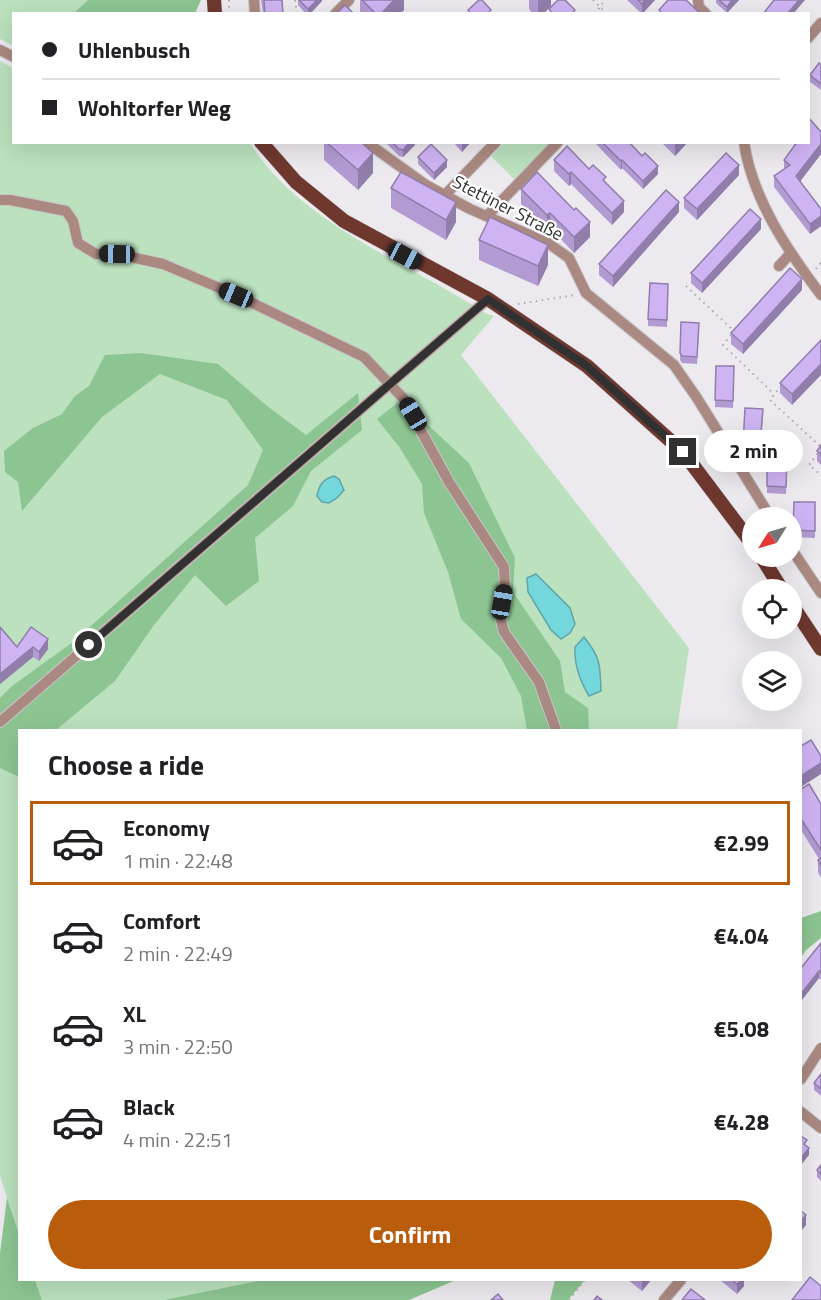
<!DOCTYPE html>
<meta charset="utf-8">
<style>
body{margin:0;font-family:"Titillium Web",sans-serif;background:#f6f6f6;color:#202124;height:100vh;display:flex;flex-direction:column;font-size:22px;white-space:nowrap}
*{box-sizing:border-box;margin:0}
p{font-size:20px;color:#757577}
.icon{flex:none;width:33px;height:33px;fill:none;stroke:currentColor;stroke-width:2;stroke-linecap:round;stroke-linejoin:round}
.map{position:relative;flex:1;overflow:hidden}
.drawer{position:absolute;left:18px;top:729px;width:784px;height:552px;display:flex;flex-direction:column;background:#fff;border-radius:0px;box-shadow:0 6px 24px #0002}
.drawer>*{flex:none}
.guide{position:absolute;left:12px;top:12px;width:798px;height:132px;border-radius:0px;box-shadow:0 6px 24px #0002;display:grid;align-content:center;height:132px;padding:0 30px;background:#fff}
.needle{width:39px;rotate:233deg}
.buttons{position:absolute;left:742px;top:507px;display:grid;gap:12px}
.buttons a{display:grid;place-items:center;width:60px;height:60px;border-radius:50%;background:#fff;box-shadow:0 6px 24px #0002;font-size:30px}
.end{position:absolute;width:27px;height:27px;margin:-14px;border:8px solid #323132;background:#fff;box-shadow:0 0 0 3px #fff}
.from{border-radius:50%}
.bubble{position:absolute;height:42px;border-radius:21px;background:#fff;box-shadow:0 6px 24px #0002;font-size:20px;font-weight:700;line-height:42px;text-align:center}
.car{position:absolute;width:18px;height:36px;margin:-18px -9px;border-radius:8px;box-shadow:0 0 4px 2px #0007;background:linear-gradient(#222 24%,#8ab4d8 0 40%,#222 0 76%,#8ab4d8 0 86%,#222 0)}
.guide b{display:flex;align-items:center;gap:21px;height:57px;font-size:22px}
.guide b+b{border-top:2px solid #e0e0e0}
.guide i{width:15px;height:15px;background:#202124}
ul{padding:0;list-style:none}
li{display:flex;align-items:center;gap:18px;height:84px;margin:0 12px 9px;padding:0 18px;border:3px solid transparent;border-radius:0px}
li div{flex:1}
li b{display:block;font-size:22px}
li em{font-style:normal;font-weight:700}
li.on{border-color:#b95c0b}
li>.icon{width:54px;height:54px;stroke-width:1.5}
h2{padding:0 30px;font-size:27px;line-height:72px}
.action{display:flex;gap:12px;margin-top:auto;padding:12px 30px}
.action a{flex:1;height:69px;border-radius:36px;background:#b95c0b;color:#fff;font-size:24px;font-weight:700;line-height:69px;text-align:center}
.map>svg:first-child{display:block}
</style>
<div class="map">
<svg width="821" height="1300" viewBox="0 0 821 1300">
<rect width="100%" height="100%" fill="#edeaef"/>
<g fill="#bbe1be">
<polygon points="0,0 88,0 74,13 14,14 13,46 0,39"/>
<path d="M0 61 13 68 14 142 250 143C299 223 410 264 487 314L494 316 461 355 689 648 677 730H20L19 1234 0 1176Z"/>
<polygon points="504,143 551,143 515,180 491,156"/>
<polygon points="35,1280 262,1280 164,1300 42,1300"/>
</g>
<g fill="#8cc592">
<polygon points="88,0 201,0 195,13 74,13"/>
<polygon points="141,353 218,364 267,406 306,435 358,393 362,430 311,471 293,506 255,538 259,581 226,606 195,575 154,625 115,681 56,730 20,730 19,777 0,768 0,698 12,686 73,642 248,485 263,450 227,400 160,374 102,417 22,511 18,482 5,472 4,451 33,428 62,414 75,396 89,386 105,355"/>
<polygon points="401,400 469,463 515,558 513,592 560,661 565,692 588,708 589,730 527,730 521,696 501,658 461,619 448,572 424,513 422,484 400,448 377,419"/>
<polygon points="821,911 821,938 806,950 801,958 801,918"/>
<polygon points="7,1198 19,1234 20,1280 35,1280 42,1300 0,1300 0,1253"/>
<polygon points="262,1280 456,1280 409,1300 164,1300"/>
<polygon points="550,1280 585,1280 568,1300 550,1300 555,1280"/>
</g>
<g fill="#74d7dc" stroke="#60a5a9" stroke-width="1.5">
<path d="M334 476 339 479 344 490 337 498 329 503 322 502 317 496C319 485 323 479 334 476Z"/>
<polygon points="536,574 570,608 575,624 570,633 561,639 551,630 528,592 527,578"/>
<path d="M584 637C601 658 600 665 601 691L589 696C580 681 574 664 575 647Z"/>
</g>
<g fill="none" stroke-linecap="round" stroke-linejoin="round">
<defs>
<g id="minor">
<polyline points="254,0 255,14"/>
<polyline points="698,0 699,7 706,14"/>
<polyline points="335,14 349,0"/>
<polyline points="808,38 821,23"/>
<polyline points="0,50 14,57"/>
<polyline points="366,142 426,185 470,209 548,243 569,258 586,293 674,365 697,398 771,518"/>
<path d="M744 142C752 199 788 251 821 295"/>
<polyline points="445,195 496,142"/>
<polyline points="0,200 10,200 66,211 73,221 78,243 96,254 117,254 163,264 236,295 364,357 403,398 449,482 504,567 505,587 500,616 504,632 539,682 556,730"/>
<polyline points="488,215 558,142"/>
<polyline points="779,266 791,253"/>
<polyline points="792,550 821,593"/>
<polyline points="0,722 488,299"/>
<polyline points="801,1079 821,1048"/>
<polyline points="801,1112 821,1128"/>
<polyline points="664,1300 681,1280"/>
</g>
<g id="major">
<polyline points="214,0 215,14"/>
<polyline points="261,142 296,182 344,221 488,299 587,366 683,452 753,545"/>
<polyline points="761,556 782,590"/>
<polyline points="792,605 821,649"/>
</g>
</defs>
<use href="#minor" stroke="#c8c5c9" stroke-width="12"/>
<use href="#major" stroke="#c8c5c9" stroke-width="15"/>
<g stroke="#acaaae" stroke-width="2" stroke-dasharray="1.5 4.5" stroke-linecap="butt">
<polyline points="229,0 229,14"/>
<polyline points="295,0 297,14"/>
<polyline points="593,0 607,14"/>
<polyline points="595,14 605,0"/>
<polyline points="816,269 821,262"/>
<polyline points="686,286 734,331"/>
<polyline points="518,304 575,295"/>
<polyline points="731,335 723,345 774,394"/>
<polyline points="781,386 770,400 821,447"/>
<polyline points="821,449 809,465 821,475"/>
<polyline points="801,948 812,933 821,927"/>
<polyline points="569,1300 585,1280"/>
</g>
<use href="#minor" stroke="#aa8982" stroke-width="10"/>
<use href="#major" stroke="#6e382f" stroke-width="14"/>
</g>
<g fill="#b29bd2">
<polygon points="261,0 282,0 283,14 263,14"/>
<polygon points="298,0 322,0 322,1 310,14 306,14 298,5"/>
<polygon points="360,0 404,0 404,10 400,14 360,14"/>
<polygon points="529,0 551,0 551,6 543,14 533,14 529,9"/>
<polygon points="627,0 655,0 642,14"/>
<polygon points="716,0 739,0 727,13 716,3"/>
<polygon points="821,65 821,90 810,82 810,75"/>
<polygon points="324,142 361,142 373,173 358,190 324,160"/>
<polygon points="385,142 415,142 415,145 403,157 399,156"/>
<polygon points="453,142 471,142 462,152"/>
<polygon points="594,142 629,142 658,174 643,189 622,168 621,170"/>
<polygon points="661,142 688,142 675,156"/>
<polygon points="793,142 808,142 821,154 800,181 821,209 821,226 810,234 774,187 774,176 784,169 784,160 795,145"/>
<polygon points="418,157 447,167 434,180 418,164"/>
<polygon points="554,160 589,169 606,182 624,212 612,225 571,184 569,186 554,171"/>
<polygon points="739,175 697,220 684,208 684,198"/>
<polygon points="391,188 456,222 446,240 391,208"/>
<polygon points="521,189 590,237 574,253 550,228 547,231 521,204"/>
<polygon points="679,212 613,287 599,275 599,264"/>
<polygon points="761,229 702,293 691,283 691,273"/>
<polygon points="479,240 548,265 538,286 479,260"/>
<polygon points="668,284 667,327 648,326 648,319"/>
<polygon points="802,290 743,354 731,344 731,333"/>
<polygon points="699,330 697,364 682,363 680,360 680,353"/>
<polygon points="821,340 792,405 780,393 780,383"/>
<polygon points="716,366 734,366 733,408 715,407"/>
<polygon points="763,416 760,452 743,451 743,444"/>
<polygon points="821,445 821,465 817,461 817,451"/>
<polygon points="767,458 787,459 786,494 767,493"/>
<polygon points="794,502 815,502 815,538 793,537"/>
<polygon points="0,627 17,647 31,627 48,649 39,661 33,657 0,684"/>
<polygon points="801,789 821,804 821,878 818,872 818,860 819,859 801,830"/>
<polygon points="821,943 821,980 819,978 801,1001"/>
<polygon points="821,1074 821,1096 814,1090 814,1083"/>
<polygon points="821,1165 821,1181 817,1177 817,1170"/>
<polygon points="628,1280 651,1280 642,1291"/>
<polygon points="720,1280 744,1280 744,1286 737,1294"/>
</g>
<g fill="#917eab">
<polygon points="317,0 322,0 322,1 310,14 308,14 308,9"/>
<polygon points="394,0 404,0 404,10 400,14 381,14"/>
<polygon points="538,0 551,0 551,6 543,14 538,14"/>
<polygon points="645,0 655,0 642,14 642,4"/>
<polygon points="732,0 739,0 727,13 727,7"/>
<polygon points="799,0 805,0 793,14 787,14"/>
<polygon points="410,142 415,142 415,145 403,157 403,150"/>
<polygon points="462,142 471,142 462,152"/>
<polygon points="688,142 675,156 675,143"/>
<polygon points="821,144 821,154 796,187 796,176"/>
<polygon points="373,153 373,173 358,190 358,170"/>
<polygon points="447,160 447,167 434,180 434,173"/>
<polygon points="622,160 622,168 621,170 621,161"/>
<polygon points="739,165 739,175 697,220 697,209"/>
<polygon points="658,166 658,174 643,189 643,181"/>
<polygon points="571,172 571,184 569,186 569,174"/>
<polygon points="624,201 624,212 612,225 612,213"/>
<polygon points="456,202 456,222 446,240 446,220"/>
<polygon points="679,202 679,212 613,287 613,276"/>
<polygon points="550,213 550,228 547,231 547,215"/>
<polygon points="821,216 821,226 810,234 810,224"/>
<polygon points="761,219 761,229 702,293 702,283"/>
<polygon points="590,222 590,237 574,253 574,237"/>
<polygon points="548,245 548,265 538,286 538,266"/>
<polygon points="802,279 802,290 743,354 743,344"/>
<polygon points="821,364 821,375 792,405 792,394"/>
<polygon points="48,639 48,649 39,661 39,652"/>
<polygon points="33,647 33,657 0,684 0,674"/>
<polygon points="821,763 821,774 801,787 801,776"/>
<polygon points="819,971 819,978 801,1001 801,994"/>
<polygon points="809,1148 809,1155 801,1165 801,1158"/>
<polygon points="806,1215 806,1225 801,1231 801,1221"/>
<polygon points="643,1280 651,1280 642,1291 642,1281"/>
<polygon points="741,1280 744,1280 744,1286 737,1294 737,1284"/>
</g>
<g fill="#cfb4f4" stroke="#917eab" stroke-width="1.5">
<polygon points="264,0 282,0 283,14 265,14"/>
<polygon points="299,0 317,0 308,9"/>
<polygon points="362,0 394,0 381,14 376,14"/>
<polygon points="479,0 482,0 491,10 487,14 471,14 468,10"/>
<polygon points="558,0 565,0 575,10 572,14 553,14 549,9"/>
<polygon points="638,0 645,0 642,4"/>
<polygon points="668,0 686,0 701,14 663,14 659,10"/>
<polygon points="719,0 732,0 727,7"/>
<polygon points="774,0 799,0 787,14 763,14"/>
<polygon points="345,5 354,14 336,14"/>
<polygon points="819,63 821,65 821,84 810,75"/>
<polygon points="808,117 821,132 821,144 796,176 821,209 821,216 810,224 774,176 790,165 784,160 797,142 808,142"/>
<polygon points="326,142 361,142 373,153 358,170"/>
<polygon points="392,142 410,142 403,150 399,149"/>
<polygon points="602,142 629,142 642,156 645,153 658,166 643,181 622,160 621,161"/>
<polygon points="431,144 447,160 434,173 418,157"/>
<polygon points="567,146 589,169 593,165 606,177 603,180 624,201 612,213 571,172 569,174 554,160"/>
<polygon points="726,153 739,165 697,209 684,198"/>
<polygon points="401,172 456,202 446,220 391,188"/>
<polygon points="537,172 574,210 576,208 590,222 574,237 550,213 547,215 521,189"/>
<polygon points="666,190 679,202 613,276 599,264"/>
<polygon points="750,209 761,219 702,283 691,273"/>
<polygon points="490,217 548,245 538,266 479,240"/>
<polygon points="790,268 802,279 743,344 731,333"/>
<polygon points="650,283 668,284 667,320 648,319"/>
<polygon points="681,322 699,323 697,357 682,356 680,353"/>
<polygon points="821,340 821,364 792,394 780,383"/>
<polygon points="716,366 734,366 733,401 715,400"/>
<polygon points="745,408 763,409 760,445 743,444"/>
<polygon points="821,445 821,455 817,451"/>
<polygon points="767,458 787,459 786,487 767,486"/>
<polygon points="794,502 815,502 815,531 793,530"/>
<polygon points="0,627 17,647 31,627 48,639 39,652 33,647 0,674"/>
<polygon points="811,740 821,756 821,763 801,776 801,746"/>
<polygon points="809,784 821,804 821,850 801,819 801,789"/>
<polygon points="821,858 821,866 818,860"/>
<polygon points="821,943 821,973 819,971 801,994 801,968"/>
<polygon points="821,1074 821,1089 814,1083"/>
<polygon points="801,1136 807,1140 804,1144 809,1148 801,1158"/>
<polygon points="821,1165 821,1174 817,1170"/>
<polygon points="801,1211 806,1215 801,1221"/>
<polygon points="810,1277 821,1286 821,1300 792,1300"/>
<polygon points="732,1280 741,1280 737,1284"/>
<polygon points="691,1289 705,1300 682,1300"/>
<polygon points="498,1294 503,1300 491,1300"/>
<polygon points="597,1296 602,1300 594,1300"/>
</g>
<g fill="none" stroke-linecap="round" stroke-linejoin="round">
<polyline stroke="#323132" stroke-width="8" points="89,645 488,299 587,366 683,452"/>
</g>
<g text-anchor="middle" stroke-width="4.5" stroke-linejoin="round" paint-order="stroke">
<g font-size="18" fill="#323132" stroke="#fff">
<text transform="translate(508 208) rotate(27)" y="6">Stettiner Straße</text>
</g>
</g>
</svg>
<div class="buttons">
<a><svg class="needle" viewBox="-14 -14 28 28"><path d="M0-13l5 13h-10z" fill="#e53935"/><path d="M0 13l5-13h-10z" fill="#757577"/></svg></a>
<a><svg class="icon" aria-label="locate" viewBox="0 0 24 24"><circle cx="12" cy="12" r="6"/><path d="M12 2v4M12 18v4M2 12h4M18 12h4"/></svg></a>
<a><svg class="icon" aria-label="layers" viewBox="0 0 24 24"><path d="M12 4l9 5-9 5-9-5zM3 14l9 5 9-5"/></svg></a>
</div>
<i class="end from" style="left:89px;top:645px"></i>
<i class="end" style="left:683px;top:452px"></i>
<div class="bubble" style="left:704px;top:430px;width:99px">2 min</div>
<i class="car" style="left:117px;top:254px;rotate:271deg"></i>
<i class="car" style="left:405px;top:256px;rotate:118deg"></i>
<i class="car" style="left:236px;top:295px;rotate:293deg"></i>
<i class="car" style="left:413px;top:414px;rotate:329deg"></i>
<i class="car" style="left:502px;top:602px;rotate:10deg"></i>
<div class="guide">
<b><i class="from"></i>Uhlenbusch</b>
<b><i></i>Wohltorfer Weg</b>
</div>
<section class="drawer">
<h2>Choose a ride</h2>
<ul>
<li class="on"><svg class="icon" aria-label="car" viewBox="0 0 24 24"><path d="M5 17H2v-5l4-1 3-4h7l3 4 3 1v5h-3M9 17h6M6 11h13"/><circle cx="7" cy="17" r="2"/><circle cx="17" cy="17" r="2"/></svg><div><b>Economy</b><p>1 min · 22:48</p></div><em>€2.99</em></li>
<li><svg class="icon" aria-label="car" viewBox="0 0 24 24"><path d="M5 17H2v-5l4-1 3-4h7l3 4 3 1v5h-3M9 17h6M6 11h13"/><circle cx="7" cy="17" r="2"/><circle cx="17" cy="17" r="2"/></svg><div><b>Comfort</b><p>2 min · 22:49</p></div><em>€4.04</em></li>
<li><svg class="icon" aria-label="car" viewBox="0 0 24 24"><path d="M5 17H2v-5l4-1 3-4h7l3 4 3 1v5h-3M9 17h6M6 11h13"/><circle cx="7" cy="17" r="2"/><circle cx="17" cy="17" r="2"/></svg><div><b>XL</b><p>3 min · 22:50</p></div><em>€5.08</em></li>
<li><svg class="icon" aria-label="car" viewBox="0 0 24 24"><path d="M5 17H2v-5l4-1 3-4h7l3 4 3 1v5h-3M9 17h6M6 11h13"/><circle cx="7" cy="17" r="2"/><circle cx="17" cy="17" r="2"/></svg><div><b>Black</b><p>4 min · 22:51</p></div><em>€4.28</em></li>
</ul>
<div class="action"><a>Confirm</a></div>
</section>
</div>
